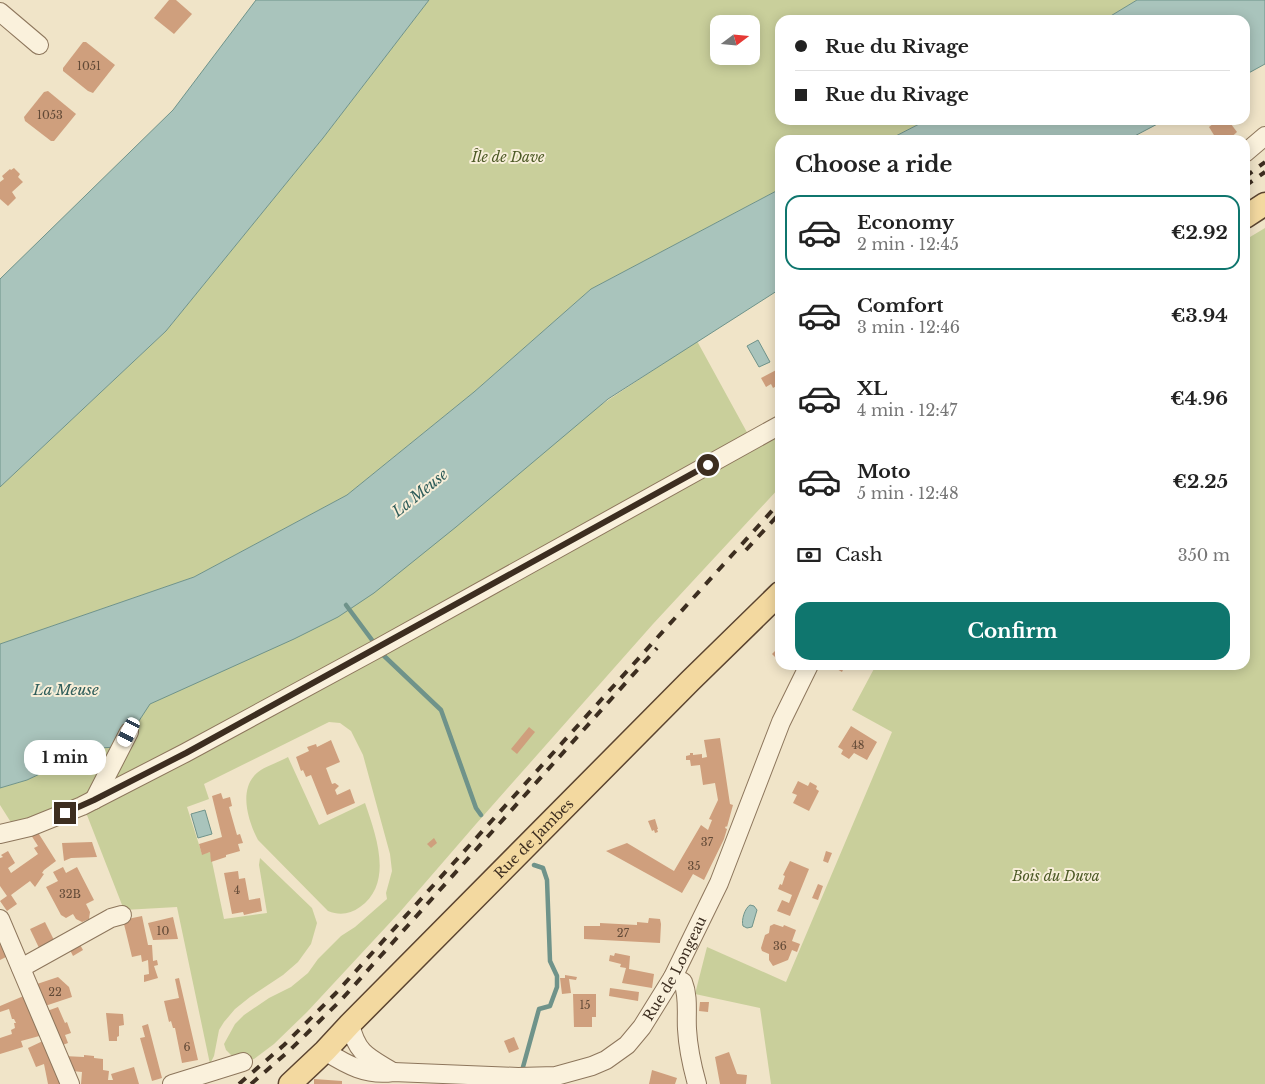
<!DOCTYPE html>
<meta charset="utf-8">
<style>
body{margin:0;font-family:"Libre Baskerville",serif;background:#f2f2f2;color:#222;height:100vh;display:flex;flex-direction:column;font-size:19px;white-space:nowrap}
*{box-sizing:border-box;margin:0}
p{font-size:16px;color:#767676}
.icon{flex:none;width:28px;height:28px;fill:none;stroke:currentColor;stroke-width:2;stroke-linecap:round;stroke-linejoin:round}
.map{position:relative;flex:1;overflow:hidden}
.details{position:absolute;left:775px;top:135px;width:475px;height:535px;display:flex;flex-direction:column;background:#fff;border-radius:15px;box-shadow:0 2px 12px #0003}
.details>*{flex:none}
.hud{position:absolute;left:775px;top:15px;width:475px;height:110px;border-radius:15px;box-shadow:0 2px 12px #0003;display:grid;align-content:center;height:110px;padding:0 20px;background:#fff}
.needle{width:32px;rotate:74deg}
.fabs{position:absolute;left:710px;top:15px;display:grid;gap:10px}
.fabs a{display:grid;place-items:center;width:50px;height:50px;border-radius:10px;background:#fff;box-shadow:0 2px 12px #0003;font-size:25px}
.end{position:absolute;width:22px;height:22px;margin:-11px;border:6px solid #3d2e20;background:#fff;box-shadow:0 0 0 2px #fff}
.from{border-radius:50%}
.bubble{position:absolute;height:35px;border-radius:15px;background:#fff;box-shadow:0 2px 12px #0003;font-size:16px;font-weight:700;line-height:35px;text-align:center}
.car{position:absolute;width:15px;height:30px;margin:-15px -8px;border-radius:6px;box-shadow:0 0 4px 1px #0007;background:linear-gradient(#fff 24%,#345 0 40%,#fff 0 76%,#345 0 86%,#fff 0)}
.hud b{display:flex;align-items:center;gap:18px;height:48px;font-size:19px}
.hud b+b{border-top:1px solid #e0e0e0}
.hud i{width:12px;height:12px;background:#222}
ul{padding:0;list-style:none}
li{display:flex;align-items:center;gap:15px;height:75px;margin:0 10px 8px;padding:0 10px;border:2px solid transparent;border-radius:15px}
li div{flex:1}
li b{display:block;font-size:19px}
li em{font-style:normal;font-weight:700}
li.current{border-color:#0f766e}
li>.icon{width:45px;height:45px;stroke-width:1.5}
h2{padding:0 20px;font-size:22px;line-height:60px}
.pay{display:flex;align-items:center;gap:12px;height:55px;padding:0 20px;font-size:19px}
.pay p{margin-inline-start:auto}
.action{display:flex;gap:10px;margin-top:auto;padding:10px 20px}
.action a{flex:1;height:58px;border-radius:15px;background:#0f766e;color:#fff;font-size:20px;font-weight:700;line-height:58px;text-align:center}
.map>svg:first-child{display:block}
</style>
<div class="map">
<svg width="1265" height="1084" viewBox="0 0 1265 1084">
<rect width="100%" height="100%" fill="#f0e4c8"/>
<g fill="#c9cf9b" fill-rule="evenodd">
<path d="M429 0H1137L1104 20H780V120H927L888 140H780V189L591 289 474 392 347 495 194 577 0 644V487L166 331 323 138ZM719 24H751V56H719Z"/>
<polygon points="1265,228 1265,1084 771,1084 760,1008 695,994 707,947 786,982 892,732 852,710 876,665 1245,665 1245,240"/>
<polygon points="697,341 749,436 183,750 80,797 12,824 0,805 0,788 27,780 82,754 88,760 100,748 116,747 132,733 149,704 162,697"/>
<polygon points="780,431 780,487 653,624 476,824 399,913 307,1012 274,1044 254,1059 244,1061 234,1058 226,1050 224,1044 235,1024 244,1015 269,998 291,987 308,973 318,959 341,936 355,927 387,899 386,893 392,871 390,854 363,755 351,731 340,723 329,722 204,784 209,799 187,807 202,854 210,852 224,919 267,913 259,865 260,858 312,908 317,923 311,944 298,962 283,975 250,997 235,1009 224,1022 219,1030 214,1056 210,1064 177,907 124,910 85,810"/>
<path d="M288 757 319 825 365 803C376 835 394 883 360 907 350 914 340 916 328 911L258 840C249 823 239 793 254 776 261 767 278 763 288 757Z"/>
</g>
<g fill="#a9c4bc" stroke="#6f938a">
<polygon points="256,0 429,0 323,138 166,331 0,487 0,279 173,110"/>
<polygon points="1137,0 1265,0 1265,64 1245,75 1245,20 1104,20"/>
<polygon points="927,120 1165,120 1127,140 888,140"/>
<polygon points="780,189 780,289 608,399 456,527 374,593 338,617 294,639 150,704 131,733 116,747 100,748 88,760 82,754 27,780 0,788 0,644 194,577 347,495 474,392 591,289"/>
<polygon points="758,340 770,362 759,367 747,346"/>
<polygon points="205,810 212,834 198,838 191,814"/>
<path d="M750 905 754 906 757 910 752 927 747 928 743 926C741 920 745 908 750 905Z"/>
</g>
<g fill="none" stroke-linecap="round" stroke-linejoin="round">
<g stroke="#6f938a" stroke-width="4.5">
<polyline points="346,605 372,640"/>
<polyline points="381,653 441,710 476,808 481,815"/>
<polyline points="523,1067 539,1009 550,1006 557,987 557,976 550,961 547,880 543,868 534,865"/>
</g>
</g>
<g fill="#cf9f7d">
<polygon points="169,0 176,0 192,14 174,34 154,18"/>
<polygon points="83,42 86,42 115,65 93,93 88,91 63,71 63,68"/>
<polygon points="48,91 76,114 54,141 51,141 25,121 24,117 44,92"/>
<polygon points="1218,120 1228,120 1237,132 1228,140 1217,140 1209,127"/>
<polygon points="14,168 20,174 18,177 23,182 12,192 16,198 8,206 0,199 0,182 4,179 2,176 10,169 11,170"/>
<polygon points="780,368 780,384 773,388 771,384 766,387 761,378"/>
<polygon points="780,646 780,662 772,654"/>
<polygon points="830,665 845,665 842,672"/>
<polygon points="851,726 877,742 867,760 854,753 849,759 841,754 843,750 838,747"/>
<polygon points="529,727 535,732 517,754 511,749"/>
<polygon points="720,738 730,804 733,805 727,827 726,826 725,828 727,829 724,839 704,880 693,874 682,893 606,851 627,843 674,871 701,825 708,830 712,820 709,819 718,800 715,783 703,785 700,765 691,766 690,760 686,760 686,756 690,755 690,753 693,753 693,755 702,754 702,758 707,757 704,740"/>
<polygon points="331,740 340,762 326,768 332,784 335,783 339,786 335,790 337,795 350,789 355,803 327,815 311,775 306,777 303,770 301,771 296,757 309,751 307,747 316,744 317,747"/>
<polygon points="798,781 808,786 810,782 817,786 816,789 819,791 809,811 793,803 797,795 792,793"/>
<polygon points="221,793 223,799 230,797 232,806 229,807 237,835 240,834 243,843 238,844 240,851 226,855 226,857 211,862 210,852 202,855 199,844 222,837 212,796"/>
<polygon points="655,819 658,829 657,829 658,832 655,833 654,830 652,831 648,821"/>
<polygon points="37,831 56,861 44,870 42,873 44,874 35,887 30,881 11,895 17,904 7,911 0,901 7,896 0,886 0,858 3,857 1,855 8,851 15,863 8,868 11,873 38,854 34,848 38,846 31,835"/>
<polygon points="434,838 437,843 431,848 427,844"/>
<polygon points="92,842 97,857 71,858 64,861 62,843"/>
<polygon points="826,851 832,853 828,863 823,861"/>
<polygon points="790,861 809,869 790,916 777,911 782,900 789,903 792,895 778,889 780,884 782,885 785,876 783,875"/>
<polygon points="63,867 66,873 77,867 94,900 86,904 90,912 89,919 82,922 76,919 73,914 66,918 61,915 46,887 58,881 53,872"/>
<polygon points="238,871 239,879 245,878 249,900 260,898 262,911 244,915 243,912 232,914 224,873"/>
<polygon points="818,884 823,886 818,900 812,898"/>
<polygon points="142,916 148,945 152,945 153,961 157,960 158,965 154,966 158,978 144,982 144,975 149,974 148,960 142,962 141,955 132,957 123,920"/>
<polygon points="173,917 178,939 153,940 148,923"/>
<polygon points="649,918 660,919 661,924 660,943 584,939 584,926 600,926 600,923 637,925 637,922 648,923"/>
<polygon points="45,922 56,944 41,952 30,929"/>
<polygon points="774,924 783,927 784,925 796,930 792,941 800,944 797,952 792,950 788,960 773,966 769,960 769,954 762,951 761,948 765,935 769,933 770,926"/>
<polygon points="0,937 8,956 0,960"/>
<polygon points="78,941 83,950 73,956 68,946"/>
<polygon points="615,953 630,956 629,969 654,974 652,988 622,983 626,968 620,967 621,964 609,961 610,955 614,956"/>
<polygon points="565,975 577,977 576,980 569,979 571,993 562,994 560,978 565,978"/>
<polygon points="58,977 69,987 72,997 45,1006 37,984"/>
<polygon points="179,978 198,1060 182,1063 175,1028 173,1028 171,1021 169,1022 164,1001 179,998 175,979"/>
<polygon points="610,988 639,992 638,1001 609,996"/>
<polygon points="573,994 596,994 596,1017 592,1017 592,1027 574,1027"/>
<polygon points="26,995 43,1035 21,1041 23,1047 0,1054 0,1038 12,1034 11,1030 15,1028 14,1023 16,1023 14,1019 12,1019 9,1009 0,1012 0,1006"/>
<polygon points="700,1002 709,1002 708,1012 699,1011"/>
<polygon points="58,1007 65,1023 67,1022 71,1033 65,1035 68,1043 60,1046 47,1011"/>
<polygon points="106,1013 123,1014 124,1025 119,1026 119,1036 117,1037 117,1041 109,1041"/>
<polygon points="148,1024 162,1078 152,1081 140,1038 145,1037 142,1026"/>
<polygon points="514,1037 519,1049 509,1053 504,1041"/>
<polygon points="45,1040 61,1084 48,1084 44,1064 36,1067 28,1048"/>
<polygon points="729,1052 737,1074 747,1075 746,1084 720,1084 715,1057"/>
<polygon points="84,1055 94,1056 94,1058 103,1059 103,1070 109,1071 108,1080 113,1080 111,1074 134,1067 139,1084 81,1084 82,1072 72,1071 64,1056 84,1057"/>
<polygon points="652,1070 677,1078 675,1084 649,1084"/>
<polygon points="314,1079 342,1081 342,1084 314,1084"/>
</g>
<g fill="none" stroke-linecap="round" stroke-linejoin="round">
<defs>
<g id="minor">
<polyline points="0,12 39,45"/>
<polyline points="1245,153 1265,136"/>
<polyline points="94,800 129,732"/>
<polyline points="0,834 30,827 82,806 185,753 375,650 780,425"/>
<polyline points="0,919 70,1084"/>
<polyline points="21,968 111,918 122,915"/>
<path d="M673 977 683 982C689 997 686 1014 687 1029 688 1048 692 1066 697 1084"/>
<path d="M350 1024C357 1054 368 1057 393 1072"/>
<path id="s1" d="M325 1051C347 1065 367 1076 393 1072L518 1077 556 1076 592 1066 606 1060 627 1045 642 1027 673 977 719 883 781 722 809 665"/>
<polyline points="172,1084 243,1062"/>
</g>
<g id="major">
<polyline points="1245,217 1265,204"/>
<path id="s2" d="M290 1084 325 1051 350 1024 690 681 780 593"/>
</g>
</defs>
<use href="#minor" stroke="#8d765c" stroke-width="20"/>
<use href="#major" stroke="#5b4430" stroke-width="25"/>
<use href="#minor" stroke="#faf1dc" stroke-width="18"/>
<use href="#major" stroke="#f3d9a0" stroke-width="22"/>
<g stroke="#3d2e20" stroke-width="4" stroke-dasharray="9 9" stroke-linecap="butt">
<polyline points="1245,177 1265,162"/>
<polyline points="1245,186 1265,172"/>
<polyline points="746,550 780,513"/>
<polyline points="239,1084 284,1045 336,993 780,502"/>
<polyline points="251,1084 290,1050 342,999 657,648"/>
</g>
</g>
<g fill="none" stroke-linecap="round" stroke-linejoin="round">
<polyline stroke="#3d2e20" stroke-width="6" points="65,813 94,800 186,753 708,465"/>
</g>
<g text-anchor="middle" stroke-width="4" stroke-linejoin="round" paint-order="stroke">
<g font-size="11" fill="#624a37">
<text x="89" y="70">1051</text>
<text x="50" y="119">1053</text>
<text x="858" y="749">48</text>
<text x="707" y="846">37</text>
<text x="694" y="870">35</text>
<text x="237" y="894">4</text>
<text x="70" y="898">32B</text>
<text x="163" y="935">10</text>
<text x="623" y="937">27</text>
<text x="780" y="950">36</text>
<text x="55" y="996">22</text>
<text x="585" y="1009">15</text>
<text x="187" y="1051">6</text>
</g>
<g font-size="14" font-style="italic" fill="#4d5a26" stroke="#f7eed8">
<text x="508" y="162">Île de Dave</text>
<text x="1056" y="881">Bois du Duva</text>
</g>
<g font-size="14" fill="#3d2e20" stroke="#f7eed8">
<text dy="5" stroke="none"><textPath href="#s2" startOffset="346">Rue de Jambes</textPath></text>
<text dy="5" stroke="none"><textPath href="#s1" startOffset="405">Rue de Longeau</textPath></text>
</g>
<g font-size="15" font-style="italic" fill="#2f5d5a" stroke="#f7eed8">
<text transform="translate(420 493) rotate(-39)" y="5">La Meuse</text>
<text x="66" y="695">La Meuse</text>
</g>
</g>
</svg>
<div class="fabs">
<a><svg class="needle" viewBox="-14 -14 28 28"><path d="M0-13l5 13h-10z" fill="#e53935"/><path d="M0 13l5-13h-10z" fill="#767676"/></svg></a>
</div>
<i class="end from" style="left:708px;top:465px"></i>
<i class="end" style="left:65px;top:813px"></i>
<div class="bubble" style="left:24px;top:740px;width:82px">1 min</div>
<i class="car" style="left:129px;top:732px;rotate:207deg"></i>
<div class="hud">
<b><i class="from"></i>Rue du Rivage</b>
<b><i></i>Rue du Rivage</b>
</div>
<section class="details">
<h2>Choose a ride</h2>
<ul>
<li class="current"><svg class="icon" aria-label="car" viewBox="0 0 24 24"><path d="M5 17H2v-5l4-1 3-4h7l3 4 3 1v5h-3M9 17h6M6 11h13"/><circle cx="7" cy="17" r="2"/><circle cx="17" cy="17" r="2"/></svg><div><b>Economy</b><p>2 min · 12:45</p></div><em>€2.92</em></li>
<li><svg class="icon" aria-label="car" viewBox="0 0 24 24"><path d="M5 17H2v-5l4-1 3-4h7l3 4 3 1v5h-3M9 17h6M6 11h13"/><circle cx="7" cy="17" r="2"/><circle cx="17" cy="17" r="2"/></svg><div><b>Comfort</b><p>3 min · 12:46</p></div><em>€3.94</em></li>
<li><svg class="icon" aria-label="car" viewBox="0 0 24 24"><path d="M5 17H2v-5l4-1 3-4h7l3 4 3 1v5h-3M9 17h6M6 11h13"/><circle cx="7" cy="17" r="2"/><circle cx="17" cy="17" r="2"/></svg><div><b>XL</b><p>4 min · 12:47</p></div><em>€4.96</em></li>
<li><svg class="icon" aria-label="car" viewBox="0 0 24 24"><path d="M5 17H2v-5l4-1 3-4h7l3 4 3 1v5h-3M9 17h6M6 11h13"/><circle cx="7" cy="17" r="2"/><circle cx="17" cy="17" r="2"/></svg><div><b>Moto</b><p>5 min · 12:48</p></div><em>€2.25</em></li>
</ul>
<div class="pay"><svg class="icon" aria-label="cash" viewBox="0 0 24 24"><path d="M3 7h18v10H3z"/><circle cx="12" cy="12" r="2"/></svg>Cash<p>350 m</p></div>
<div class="action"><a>Confirm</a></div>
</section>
</div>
